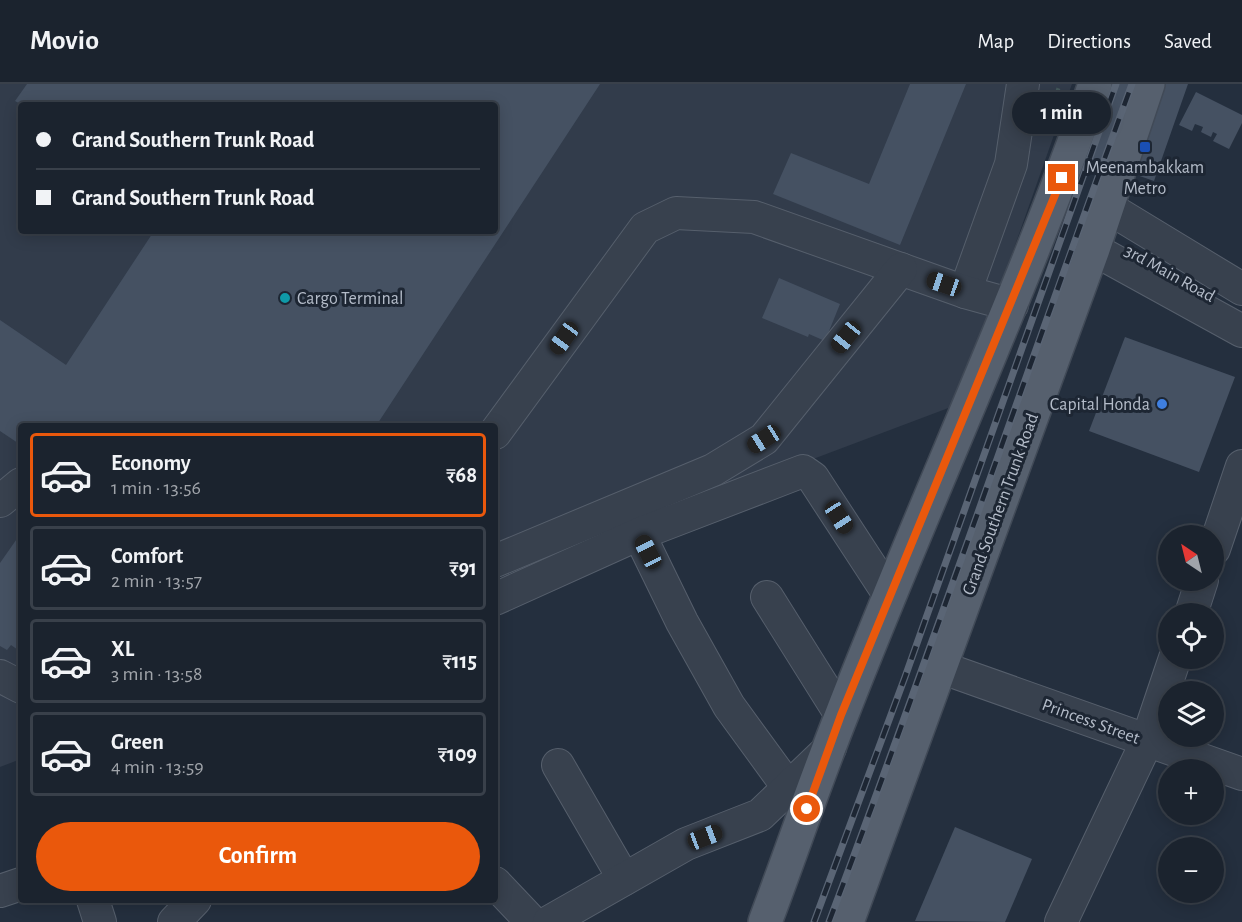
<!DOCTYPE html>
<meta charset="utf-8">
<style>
body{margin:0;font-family:"Alegreya Sans",sans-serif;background:#242b36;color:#f1f3f6;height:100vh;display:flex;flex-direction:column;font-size:22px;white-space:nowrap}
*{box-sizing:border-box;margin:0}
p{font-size:20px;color:#a0a4aa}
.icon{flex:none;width:33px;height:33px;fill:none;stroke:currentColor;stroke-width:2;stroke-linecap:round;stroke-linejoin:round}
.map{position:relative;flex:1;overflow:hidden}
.sheet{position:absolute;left:18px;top:339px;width:480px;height:480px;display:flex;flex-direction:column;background:#1b232e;border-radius:6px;box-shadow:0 3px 15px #0003,0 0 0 2px #39404a}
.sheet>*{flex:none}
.hud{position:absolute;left:18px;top:18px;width:480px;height:132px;border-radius:6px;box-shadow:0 3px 15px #0003,0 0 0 2px #39404a;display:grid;align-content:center;height:132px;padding:0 18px;background:#1b232e}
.needle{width:39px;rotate:325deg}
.fabs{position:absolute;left:1158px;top:441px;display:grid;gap:12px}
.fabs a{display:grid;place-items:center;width:66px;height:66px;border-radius:50%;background:#1b232e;box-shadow:0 3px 15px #0003,0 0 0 2px #39404a;font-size:30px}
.end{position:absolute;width:27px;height:27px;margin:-14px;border:8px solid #ea580c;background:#fff;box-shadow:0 0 0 3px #fff}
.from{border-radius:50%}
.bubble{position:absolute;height:42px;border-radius:21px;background:#1b232e;box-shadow:0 3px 15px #0003,0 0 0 2px #39404a;font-size:20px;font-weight:700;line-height:42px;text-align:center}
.car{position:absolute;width:18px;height:36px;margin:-18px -9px;border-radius:8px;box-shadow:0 0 4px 2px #0007;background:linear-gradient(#222 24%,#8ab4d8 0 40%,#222 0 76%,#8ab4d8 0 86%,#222 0)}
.hud b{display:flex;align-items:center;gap:21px;height:57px;font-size:22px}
.hud b+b{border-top:2px solid #39404a}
.hud i{width:15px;height:15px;background:#f1f3f6}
ul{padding:10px 0 0;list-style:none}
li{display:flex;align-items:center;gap:18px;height:84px;margin:0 12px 9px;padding:0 6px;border:3px solid #39404a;border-radius:6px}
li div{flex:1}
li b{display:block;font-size:22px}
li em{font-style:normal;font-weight:700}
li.active{border-color:#ea580c}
li>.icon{width:54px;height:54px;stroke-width:1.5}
.button{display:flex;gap:12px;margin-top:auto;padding:12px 18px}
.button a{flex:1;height:69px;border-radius:36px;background:#ea580c;color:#fff;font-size:24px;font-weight:700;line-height:69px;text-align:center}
header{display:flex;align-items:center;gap:36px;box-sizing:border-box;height:84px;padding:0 30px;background:#1b232e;border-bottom:2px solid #39404a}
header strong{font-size:28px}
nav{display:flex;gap:33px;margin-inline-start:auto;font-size:21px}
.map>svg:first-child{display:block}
</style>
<header>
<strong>Movio</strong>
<nav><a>Map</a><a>Directions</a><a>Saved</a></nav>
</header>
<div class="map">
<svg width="1242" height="838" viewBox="0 0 1242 838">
<rect width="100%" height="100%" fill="#242f3e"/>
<path fill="#323c4b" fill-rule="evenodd" d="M0 0H1072L959 320 495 495V342H21V675L0 683ZM21 21H495V147H21Z"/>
<g fill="#455162">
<polygon points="27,0 600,0 376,342 154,342 147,337 144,342 21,342 21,361 0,347 0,236 66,281 154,147 495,147 495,21 22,21 15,17"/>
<polygon points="910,0 966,0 900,161 773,110 791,69 869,100"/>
<polygon points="1101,0 1188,0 1154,97 1076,70"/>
<polygon points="1196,8 1242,31 1242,39 1229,65 1213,57 1217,50 1213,48 1211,53 1201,48 1203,43 1195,40 1192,47 1179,41"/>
<polygon points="779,194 840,220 825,257 809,250 808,253 762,234"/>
<polygon points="1125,253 1235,293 1199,388 1089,347"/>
<polygon points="21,449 21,568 11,561 7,566 0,562 0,479"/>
<polygon points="955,743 1032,775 1005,838 915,837"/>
</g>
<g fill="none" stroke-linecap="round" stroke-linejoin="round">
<defs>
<g id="minor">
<polyline points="1107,123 1242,205"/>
<polyline points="1093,165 1242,247"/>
<polyline points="965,208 1011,80 1023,0"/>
<polyline points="495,349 645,144 676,129 754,133 965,208 1012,221"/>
<polyline points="0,417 21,400"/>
<polyline points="639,450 682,538 729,622 788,703"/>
<polyline points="1214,465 1242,382"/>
<polyline points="495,477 713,386 764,355 901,185"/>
<polyline points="767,513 841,631"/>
<polyline points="495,515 639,450 803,387 813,394 890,512"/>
<polyline points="1191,530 1202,496"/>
<polyline points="940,583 1242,690"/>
<polyline points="0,592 21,603"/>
<polyline points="558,681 624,795"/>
<polyline points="495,799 532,838"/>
<polyline points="0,807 21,800"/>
<polyline points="93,816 100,838"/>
<polyline points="174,838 195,816"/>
<polyline points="549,838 686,760 760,731 830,664"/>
<polyline points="1061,838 1147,657 1175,574"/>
</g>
<g id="major">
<path d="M765 838C791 769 815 698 842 630 924 419 1020 214 1095 0"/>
<polyline points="847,838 1093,165 1148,0"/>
</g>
</defs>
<use href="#minor" stroke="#565f6c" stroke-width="34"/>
<use href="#major" stroke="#414a57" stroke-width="36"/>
<polyline stroke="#44595c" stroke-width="4" stroke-dasharray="4.5 4.5" stroke-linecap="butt" points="1056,30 1050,28 1060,0"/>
<use href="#minor" stroke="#38414e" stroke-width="32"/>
<use href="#major" stroke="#56606e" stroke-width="33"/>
<defs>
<g id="rail">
<polyline points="814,838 905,593 1116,0"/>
<path d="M829 838C934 560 1029 279 1132 0"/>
</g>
</defs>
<use href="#rail" stroke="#5a6575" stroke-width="7"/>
<use href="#rail" stroke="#1d2633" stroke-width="4.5" stroke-dasharray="14" stroke-linecap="butt"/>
</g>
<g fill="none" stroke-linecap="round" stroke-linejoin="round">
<polyline stroke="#ea580c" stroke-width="8" points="807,725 841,631 1062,94"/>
</g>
<rect fill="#1a4fb4" stroke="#1d2633" stroke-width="2" x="1139" y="57" width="12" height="12" rx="3"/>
<circle fill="#0f9aa8" stroke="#1d2633" stroke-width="2" cx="285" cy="214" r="6"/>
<circle fill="#3f7fe0" stroke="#1d2633" stroke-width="2" cx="1162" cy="320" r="6"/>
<g text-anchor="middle" stroke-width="6" stroke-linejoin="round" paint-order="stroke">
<g font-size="18" fill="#b4bcc9" stroke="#1d2633">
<text x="1145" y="89">Meenambakkam<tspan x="1145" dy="21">Metro</tspan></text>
<text x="297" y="220" text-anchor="start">Cargo Terminal</text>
<text x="1150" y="326" text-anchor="end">Capital Honda</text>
</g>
<g font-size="18" fill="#b4bcc9" stroke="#1d2633">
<text transform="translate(1170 189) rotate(29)" y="6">3rd Main Road</text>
<text transform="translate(1000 420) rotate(-70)" y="6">Grand Southern Trunk Road</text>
<text transform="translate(1091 637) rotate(20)" y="6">Princess Street</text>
</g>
</g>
</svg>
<div class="fabs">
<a><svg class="needle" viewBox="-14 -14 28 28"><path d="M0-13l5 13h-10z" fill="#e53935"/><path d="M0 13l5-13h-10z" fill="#a0a4aa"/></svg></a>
<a><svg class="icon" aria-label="locate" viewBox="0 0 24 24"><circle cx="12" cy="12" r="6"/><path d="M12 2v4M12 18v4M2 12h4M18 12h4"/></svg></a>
<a><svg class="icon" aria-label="layers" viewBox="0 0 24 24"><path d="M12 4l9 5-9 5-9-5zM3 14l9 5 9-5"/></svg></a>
<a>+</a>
<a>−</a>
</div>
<i class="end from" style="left:807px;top:725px"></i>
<i class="end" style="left:1062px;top:94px"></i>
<div class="bubble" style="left:1012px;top:8px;width:99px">1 min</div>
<i class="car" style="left:944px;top:200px;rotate:289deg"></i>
<i class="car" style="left:846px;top:253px;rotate:219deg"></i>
<i class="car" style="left:564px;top:254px;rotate:216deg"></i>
<i class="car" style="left:764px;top:355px;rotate:238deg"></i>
<i class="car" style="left:839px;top:433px;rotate:147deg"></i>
<i class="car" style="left:648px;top:468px;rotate:333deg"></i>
<i class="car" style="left:705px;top:753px;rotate:69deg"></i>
<div class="hud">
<b><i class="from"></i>Grand Southern Trunk Road</b>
<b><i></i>Grand Southern Trunk Road</b>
</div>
<section class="sheet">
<ul>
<li class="active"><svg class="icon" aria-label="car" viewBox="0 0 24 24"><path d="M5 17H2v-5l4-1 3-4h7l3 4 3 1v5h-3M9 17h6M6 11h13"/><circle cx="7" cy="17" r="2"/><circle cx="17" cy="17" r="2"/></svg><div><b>Economy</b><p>1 min · 13:56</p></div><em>₹68</em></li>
<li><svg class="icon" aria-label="car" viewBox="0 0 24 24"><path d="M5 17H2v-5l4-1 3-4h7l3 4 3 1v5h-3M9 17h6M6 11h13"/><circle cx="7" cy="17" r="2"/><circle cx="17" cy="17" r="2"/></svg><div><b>Comfort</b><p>2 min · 13:57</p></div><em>₹91</em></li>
<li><svg class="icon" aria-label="car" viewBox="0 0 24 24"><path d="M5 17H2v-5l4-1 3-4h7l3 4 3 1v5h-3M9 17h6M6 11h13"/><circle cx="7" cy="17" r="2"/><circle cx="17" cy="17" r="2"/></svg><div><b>XL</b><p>3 min · 13:58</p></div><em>₹115</em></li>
<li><svg class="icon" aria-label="car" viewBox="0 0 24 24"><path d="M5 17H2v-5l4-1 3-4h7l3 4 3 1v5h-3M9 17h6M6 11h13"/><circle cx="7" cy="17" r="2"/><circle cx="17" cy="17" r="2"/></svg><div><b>Green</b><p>4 min · 13:59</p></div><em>₹109</em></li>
</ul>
<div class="button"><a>Confirm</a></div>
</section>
</div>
